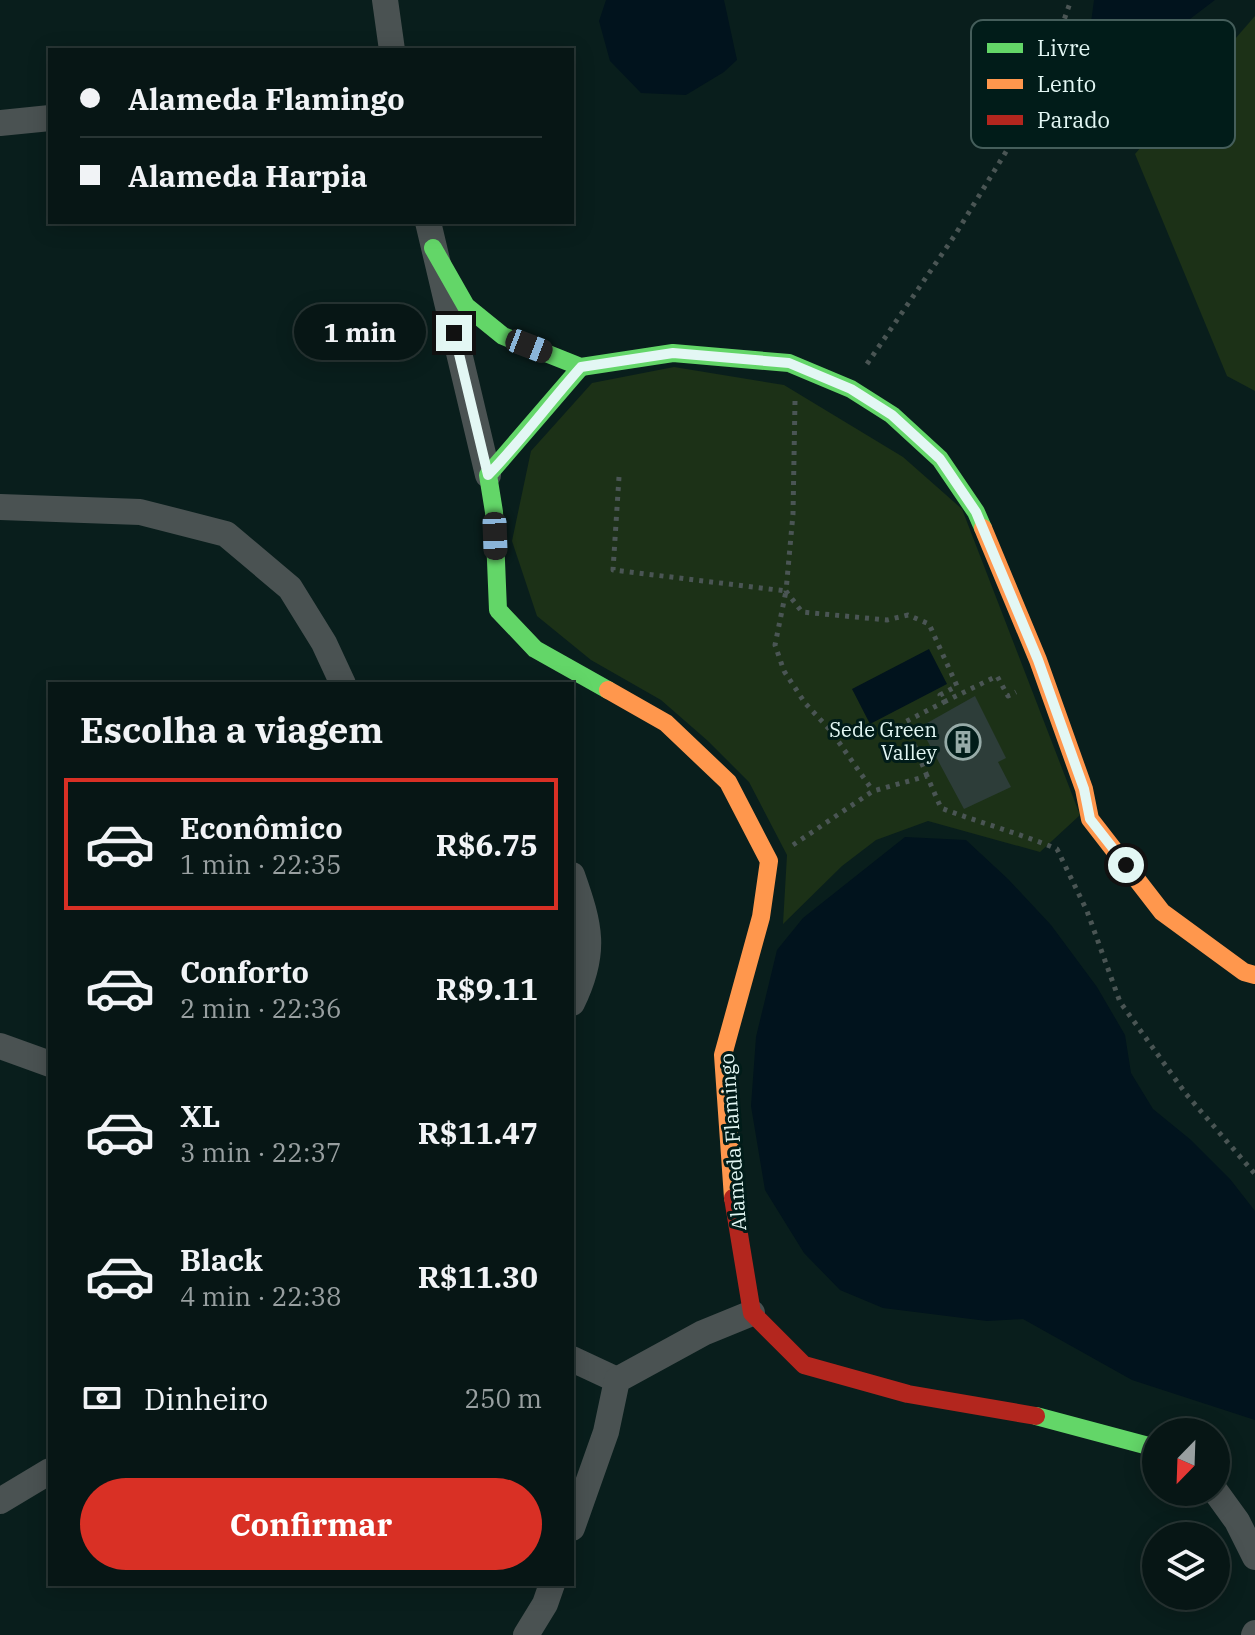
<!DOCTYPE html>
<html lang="pt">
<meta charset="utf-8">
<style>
body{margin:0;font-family:"IBM Plex Serif",serif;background:#101f1e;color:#f1f3f6;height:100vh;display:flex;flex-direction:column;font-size:30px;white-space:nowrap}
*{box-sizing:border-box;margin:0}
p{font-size:26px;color:#989fa0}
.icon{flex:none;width:44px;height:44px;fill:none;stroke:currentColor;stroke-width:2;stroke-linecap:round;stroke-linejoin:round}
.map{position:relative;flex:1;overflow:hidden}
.sheet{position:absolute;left:48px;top:682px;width:526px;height:904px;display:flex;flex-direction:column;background:#071615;border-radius:0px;box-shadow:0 4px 20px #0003,0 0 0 2px #283534}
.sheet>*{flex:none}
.top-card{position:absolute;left:48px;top:48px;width:526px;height:176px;border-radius:0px;box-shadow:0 4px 20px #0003,0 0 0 2px #283534;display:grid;align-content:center;height:176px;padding:0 32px;background:#071615}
.needle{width:52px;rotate:203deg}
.tools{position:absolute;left:1142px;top:1418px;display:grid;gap:16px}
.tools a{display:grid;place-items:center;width:88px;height:88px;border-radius:50%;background:#071615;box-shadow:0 4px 20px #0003,0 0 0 2px #283534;font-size:40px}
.end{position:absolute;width:36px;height:36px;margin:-18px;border:10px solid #e3f7f4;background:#111;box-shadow:0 0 0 4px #111}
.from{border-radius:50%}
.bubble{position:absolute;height:56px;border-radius:28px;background:#071615;box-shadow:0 4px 20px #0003,0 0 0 2px #283534;font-size:26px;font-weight:800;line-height:56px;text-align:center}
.car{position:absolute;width:24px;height:48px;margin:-24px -12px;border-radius:10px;box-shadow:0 0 6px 2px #0007;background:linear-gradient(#222 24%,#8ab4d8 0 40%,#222 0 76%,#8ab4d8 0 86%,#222 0)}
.top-card b{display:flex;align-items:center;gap:28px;height:76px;font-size:30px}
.top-card b+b{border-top:2px solid #283534}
.top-card i{width:20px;height:20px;background:#f1f3f6}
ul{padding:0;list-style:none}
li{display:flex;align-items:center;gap:24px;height:132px;margin:0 16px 12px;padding:0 16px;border:4px solid transparent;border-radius:0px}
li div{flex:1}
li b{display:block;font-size:30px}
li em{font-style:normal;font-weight:800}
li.on{border-color:#d93025}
li>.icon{width:72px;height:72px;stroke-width:1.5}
h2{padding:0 32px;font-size:36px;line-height:96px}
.pay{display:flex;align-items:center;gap:20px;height:88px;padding:0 32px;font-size:30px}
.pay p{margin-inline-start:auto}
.primary-button{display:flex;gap:16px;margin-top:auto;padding:16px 32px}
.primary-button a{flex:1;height:92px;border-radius:48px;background:#d93025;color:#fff;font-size:32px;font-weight:800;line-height:92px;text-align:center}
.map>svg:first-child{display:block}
</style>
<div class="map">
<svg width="1255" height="1635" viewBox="0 0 1255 1635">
<rect width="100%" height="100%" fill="#091e1c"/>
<g fill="#1c3117">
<polygon points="1255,16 1255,391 1227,376 1135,154"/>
<polygon points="674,367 784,385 903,457 962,509 1080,815 1040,852 928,821 876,840 842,866 783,924 787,855 749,782 708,741 661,700 591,660 537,616 512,541 531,451 592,383"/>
</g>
<g fill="#01131d">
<polygon points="606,0 724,0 737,60 724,72 686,95 641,93 610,61 599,21"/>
<polygon points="1094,0 1215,0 1190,19 1179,56 1163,63 1158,79 1086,60"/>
<polygon points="929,649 947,684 870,724 852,689"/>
<polygon points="905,837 966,840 1008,879 1051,925 1097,987 1125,1035 1131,1073 1153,1109 1191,1140 1230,1179 1255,1211 1255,1420 1132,1380 1023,1319 987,1321 883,1308 840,1290 804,1253 765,1190 751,1106 756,1037 777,950 803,918"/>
</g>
<polygon fill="#2d3d39" points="975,696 1006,758 998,762 1011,787 964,809 920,727"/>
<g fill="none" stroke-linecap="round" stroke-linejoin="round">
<g stroke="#4a5554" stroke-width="5" stroke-dasharray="4 6" stroke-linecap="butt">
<polyline points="867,364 955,235 1034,106 1071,0"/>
<polyline points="795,401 793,514 786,591 802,612 887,620 908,615 929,624 957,686 940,695 944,702 905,722 927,776"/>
<polyline points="619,477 613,570 786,591 775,645 784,671 805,703 831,731 873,791"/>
<polyline points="944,702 997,676 1008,696 1016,692"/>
<path d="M793 845 873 791 927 776 941 808C980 823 1019 833 1057 849L1087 911 1120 1002 1186 1094 1255 1174"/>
</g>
<g stroke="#4a5252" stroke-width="26">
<polyline points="385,0 392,50"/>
<polyline points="0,123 50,118"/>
<polyline points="428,222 488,475"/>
<polyline points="0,507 140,512 226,534 290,588 324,643 343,684"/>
<path d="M572 875C590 926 597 952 572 1003"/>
<polyline points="0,1046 50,1064"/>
<polyline points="572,1359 617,1380"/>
<polyline points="1216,1492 1237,1521 1255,1557"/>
<polyline points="0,1501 50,1471"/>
<polyline points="572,1528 606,1432 617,1380 703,1333 752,1313"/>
<polyline points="526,1635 545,1604 552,1584"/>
<polyline points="1254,1635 1255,1633"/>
</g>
<g stroke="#63d668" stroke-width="18">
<polyline points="433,248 466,306 503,336 581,367 673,353 789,363 851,389 892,415 940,459 976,512 983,528"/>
<polyline points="581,367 488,475 494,512 498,610 535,649 608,690"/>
<polyline points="1036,1416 1156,1448"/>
</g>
<g stroke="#ff974d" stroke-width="18">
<polyline points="983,528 1038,660 1084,789 1090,819 1162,912 1244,972 1255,975"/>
<polyline points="608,690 666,723 728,782 769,861 761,917 723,1055 733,1198"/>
</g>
<polyline stroke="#b3261e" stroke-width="18" points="733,1198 752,1313 804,1365 908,1394 1036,1416"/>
</g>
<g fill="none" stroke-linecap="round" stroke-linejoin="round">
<path stroke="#e3f7f4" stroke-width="10" d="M454 333 488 475C521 441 549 403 581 367L673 353 789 363 851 389 892 415 940 459 976 512 1038 660 1084 789 1090 819 1126 865"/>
</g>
<defs>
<symbol id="building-ring" viewBox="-11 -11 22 22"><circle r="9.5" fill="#011c19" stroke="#97aba8" stroke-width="1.5"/><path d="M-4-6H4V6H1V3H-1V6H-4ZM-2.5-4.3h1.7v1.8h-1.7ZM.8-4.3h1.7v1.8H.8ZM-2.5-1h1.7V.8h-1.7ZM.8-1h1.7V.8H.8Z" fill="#97aba8"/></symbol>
</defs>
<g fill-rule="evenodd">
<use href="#building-ring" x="943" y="722" width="40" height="40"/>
</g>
<g text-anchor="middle" stroke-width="6" stroke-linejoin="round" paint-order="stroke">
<g font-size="20" fill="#e3f7f4" stroke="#011c19" text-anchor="end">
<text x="937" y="737">Sede Green<tspan x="937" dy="23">Valley</tspan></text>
</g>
<g font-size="20" fill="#e3f7f4" stroke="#011c19">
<text transform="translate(733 1142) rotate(-94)" y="7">Alameda Flamingo</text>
</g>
</g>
<rect x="971" y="20" width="264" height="128" rx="12" fill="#011c19" stroke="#455e5b" stroke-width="2"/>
<rect x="987" y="43" width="36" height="10" fill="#63d668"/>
<rect x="987" y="79" width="36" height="10" fill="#ff974d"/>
<rect x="987" y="115" width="36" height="10" fill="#b3261e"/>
<g font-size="22" fill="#e3f7f4">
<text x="1037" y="56">Livre</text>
<text x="1037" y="92">Lento</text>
<text x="1037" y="128">Parado</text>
</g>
</svg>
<div class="tools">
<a><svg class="needle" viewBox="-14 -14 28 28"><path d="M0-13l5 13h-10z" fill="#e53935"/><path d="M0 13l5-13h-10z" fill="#989fa0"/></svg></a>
<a><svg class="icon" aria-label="layers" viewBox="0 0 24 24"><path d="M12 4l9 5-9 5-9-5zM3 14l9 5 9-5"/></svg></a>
</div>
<i class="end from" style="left:1126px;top:865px"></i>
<i class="end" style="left:454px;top:333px"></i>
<div class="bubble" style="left:294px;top:304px;width:132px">1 min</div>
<i class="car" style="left:529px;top:346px;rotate:111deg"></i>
<i class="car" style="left:495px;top:536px;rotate:178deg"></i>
<div class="top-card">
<b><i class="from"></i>Alameda Flamingo</b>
<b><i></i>Alameda Harpia</b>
</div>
<section class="sheet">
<h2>Escolha a viagem</h2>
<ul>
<li class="on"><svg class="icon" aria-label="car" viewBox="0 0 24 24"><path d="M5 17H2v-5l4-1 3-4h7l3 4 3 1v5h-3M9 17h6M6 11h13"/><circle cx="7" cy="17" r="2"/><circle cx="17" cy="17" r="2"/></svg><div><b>Econômico</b><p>1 min · 22:35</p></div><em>R$6.75</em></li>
<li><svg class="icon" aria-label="car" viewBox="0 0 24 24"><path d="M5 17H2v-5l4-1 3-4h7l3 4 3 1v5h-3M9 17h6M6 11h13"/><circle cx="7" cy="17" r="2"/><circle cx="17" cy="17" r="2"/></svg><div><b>Conforto</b><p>2 min · 22:36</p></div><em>R$9.11</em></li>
<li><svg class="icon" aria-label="car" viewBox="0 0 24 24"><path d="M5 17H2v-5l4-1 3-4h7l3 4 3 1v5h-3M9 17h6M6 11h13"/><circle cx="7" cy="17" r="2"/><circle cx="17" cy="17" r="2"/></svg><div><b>XL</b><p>3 min · 22:37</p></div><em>R$11.47</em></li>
<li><svg class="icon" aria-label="car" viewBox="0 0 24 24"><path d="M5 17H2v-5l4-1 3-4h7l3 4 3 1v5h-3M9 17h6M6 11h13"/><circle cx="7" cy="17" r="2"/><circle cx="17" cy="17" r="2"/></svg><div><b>Black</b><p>4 min · 22:38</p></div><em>R$11.30</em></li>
</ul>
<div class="pay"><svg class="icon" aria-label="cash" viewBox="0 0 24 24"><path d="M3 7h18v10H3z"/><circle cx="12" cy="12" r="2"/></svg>Dinheiro<p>250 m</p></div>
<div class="primary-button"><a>Confirmar</a></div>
</section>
</div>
